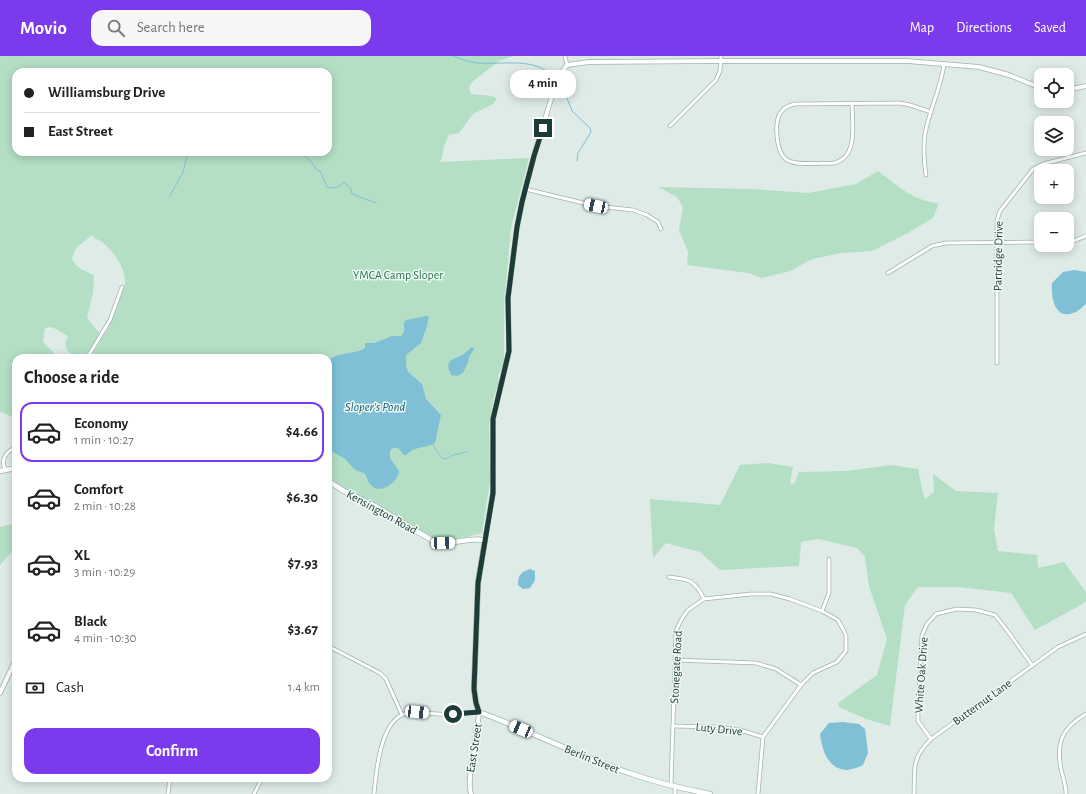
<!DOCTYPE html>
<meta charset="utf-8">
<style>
body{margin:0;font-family:"Alegreya Sans",sans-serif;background:#f6f6f6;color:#222;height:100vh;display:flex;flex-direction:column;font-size:15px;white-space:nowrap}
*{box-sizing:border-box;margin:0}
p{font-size:13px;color:#767676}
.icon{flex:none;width:22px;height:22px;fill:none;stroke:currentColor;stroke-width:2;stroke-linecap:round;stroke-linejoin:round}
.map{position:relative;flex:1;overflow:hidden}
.details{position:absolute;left:12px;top:298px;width:320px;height:428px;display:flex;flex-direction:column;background:#fff;border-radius:12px;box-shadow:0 2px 10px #0003}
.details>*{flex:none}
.guide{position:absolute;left:12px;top:12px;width:320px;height:88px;border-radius:12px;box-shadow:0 2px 10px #0003;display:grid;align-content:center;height:88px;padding:0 12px;background:#fff}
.controls{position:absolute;left:1034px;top:12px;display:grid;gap:8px}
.controls a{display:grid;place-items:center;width:40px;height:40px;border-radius:8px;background:#fff;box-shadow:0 2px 10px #0003;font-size:20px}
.end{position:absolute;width:18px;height:18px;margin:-9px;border:5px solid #1e3c37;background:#fff;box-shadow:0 0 0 2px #fff}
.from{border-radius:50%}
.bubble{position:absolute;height:28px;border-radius:12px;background:#fff;box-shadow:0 2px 10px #0003;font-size:13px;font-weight:700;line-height:28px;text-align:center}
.car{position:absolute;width:12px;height:24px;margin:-12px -6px;border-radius:5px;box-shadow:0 0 3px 1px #0007;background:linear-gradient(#fff 24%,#345 0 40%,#fff 0 76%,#345 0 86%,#fff 0)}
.guide b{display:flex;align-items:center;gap:14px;height:38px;font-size:15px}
.guide b+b{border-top:1px solid #e0e0e0}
.guide i{width:10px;height:10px;background:#222}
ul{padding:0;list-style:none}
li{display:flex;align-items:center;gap:12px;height:60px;margin:0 8px 6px;padding:0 4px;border:2px solid transparent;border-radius:12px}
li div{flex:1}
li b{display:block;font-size:15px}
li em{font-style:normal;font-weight:700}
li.current{border-color:#7c3aed}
li>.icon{width:36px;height:36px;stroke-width:1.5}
h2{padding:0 12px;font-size:18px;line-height:48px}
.pay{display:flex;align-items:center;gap:10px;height:44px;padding:0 12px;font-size:15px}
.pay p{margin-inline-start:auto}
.action{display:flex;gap:8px;margin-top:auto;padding:8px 12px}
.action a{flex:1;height:46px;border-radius:12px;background:#7c3aed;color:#fff;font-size:16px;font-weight:700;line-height:46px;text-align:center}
header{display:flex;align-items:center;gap:24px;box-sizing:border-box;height:56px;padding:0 20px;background:#7c3aed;color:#fff}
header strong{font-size:19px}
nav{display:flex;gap:22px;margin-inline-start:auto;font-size:14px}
.search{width:280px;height:36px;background:#f6f6f6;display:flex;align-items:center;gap:10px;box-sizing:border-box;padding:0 14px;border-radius:12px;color:#767676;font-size:15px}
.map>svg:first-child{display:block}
</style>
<header>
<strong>Movio</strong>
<div class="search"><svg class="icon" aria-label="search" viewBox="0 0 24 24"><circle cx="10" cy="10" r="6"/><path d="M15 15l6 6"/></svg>Search here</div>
<nav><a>Map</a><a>Directions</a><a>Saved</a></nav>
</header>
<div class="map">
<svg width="1086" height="738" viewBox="0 0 1086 738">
<rect width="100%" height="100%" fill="#deebe7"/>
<g fill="#b4dfc4" fill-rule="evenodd">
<path d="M0 0H513L499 5 472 26 469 31 471 38 492 40 496 42V44L493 48 473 58 459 77 449 79 444 90 442 102 440 106 529 102 511 172 504 248V307L498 320 499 327 494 340 489 368 490 425 482 477 467 481 439 485 328 423V302H90L109 271 125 228C126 213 114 195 102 186 98 183 94 183 92 179L76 192 72 202C75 212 85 215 94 219L93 237 87 262 100 278 84 302H73L74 299 68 296 65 288 68 280 52 271 45 272 43 286 54 297 51 302H16V334L15 335 16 337V362L0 356ZM16 16H328V96H16Z"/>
<path d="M878 115C897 129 914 146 939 147L933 162 906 178 872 195 842 197 812 203 790 215 762 222 748 217 687 209 688 196 679 174 683 151 677 141 658 131 752 133 808 137 856 128Z"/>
<polygon points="768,407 793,411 790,427 794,428 799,416 846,415 891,409 918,413 922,433 925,443 934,436 933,418 956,435 998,437 994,473 998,495 1037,499 1038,512 1064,506 1086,536 1086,546 1035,574 1011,537 958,531 918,531 905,549 890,670 866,663 839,651 838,647 877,619 887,583 869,530 865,501 857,492 818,483 801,486 799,510 720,514 700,496 666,487 653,502 650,443 720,449 740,409"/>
<polygon points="16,467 16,491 0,509 0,471"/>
</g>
<g fill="#7fc0d7">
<path d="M1074 214 1086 216V248C1082 251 1078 256 1073 257 1054 264 1051 240 1052 227L1063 216Z"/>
<path d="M426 260 429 261 427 270 421 287 406 299V310L408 316 422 328 426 343 441 359 435 387C425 393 416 389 406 399H404L398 392H393L390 395V402L399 415C399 425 380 440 371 429 368 427 367 421 365 418L354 413 345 403 328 393V304C339 296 357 298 365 292V287H374L392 280H401L404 276V267L406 264Z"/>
<path d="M472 291 474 293 469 301 468 306 463 317 457 320 451 319C443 302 455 304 464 298 467 295 469 293 472 291Z"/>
<path d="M530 513 535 515V524L530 532 523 533 518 529C518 519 521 516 530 513Z"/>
<path d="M843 666 859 668 865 673 868 697 863 709C859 711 853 713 848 714 828 714 822 694 820 678L829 667Z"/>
</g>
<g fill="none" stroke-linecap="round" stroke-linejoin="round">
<g stroke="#7fc0d7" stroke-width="1">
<path d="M453 0C461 3 468 6 477 7 504 9 539 0 554 23"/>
<polyline points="559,28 563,32 572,55 590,72 591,76 578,97 577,105"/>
<path d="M301 96 313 108 317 114 320 115 327 131C333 133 340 131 344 126L351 133 352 138 376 147"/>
<polyline points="170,140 183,116 188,96"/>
<path d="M433 389C437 394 439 402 446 403L453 399 467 396"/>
</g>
<defs>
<g id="minor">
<polyline points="565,0 567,9"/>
<path d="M852 47C852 67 859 101 834 107 822 107 797 110 787 104 776 97 773 64 782 55 785 51 790 49 795 48L900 47 910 49 931 56"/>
<polyline points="670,70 716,24 720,15 721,0"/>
<path d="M926 119C924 106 923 92 925 78 929 54 941 33 944 8"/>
<polyline points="525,133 596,150 633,154 647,159 658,166 661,173"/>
<polyline points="1067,186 1071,186 1086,180"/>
<polyline points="888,217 932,190 946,187 1041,186"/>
<polyline points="87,302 110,264 122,231"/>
<polyline points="997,307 997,164 1000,155 1033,113 1043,108 1086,97"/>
<path d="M5 413C0 403 7 395 16 391"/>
<path d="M669 521C689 523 695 524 704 543"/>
<polyline points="822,555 829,537 829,503"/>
<polyline points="328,590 380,617 386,623 402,659"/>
<polyline points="675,604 756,607 776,613 801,629"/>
<polyline points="673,670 716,671 740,674 763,681"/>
<polyline points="931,683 918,665 918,658 922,579 927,568 936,558 957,553 976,554 995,559 1009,577 1032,609"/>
<polyline points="671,729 676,575 681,564 688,554 704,543 751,538 771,538 790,543 822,555 838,564 846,579 846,595 837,606 813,617 801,629 763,681 758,738"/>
<polyline points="168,738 170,722"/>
<polyline points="254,738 262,722"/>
<path d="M374 738C376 717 380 669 402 659 413 653 427 658 439 658 452 659 466 657 479 656"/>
<polyline points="675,738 675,731"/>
<path d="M914 738C915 712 911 703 931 683L1058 591 1086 578"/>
<path d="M1066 738C1066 729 1063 722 1061 713 1056 686 1062 672 1086 658"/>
</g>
<g id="tertiary">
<polyline points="1067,34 1086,30"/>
<polyline points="485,484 493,437 493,363 509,295 508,242 517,171 525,133 534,100 557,23 567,9 589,6 721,5 907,5 979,11 1009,19 1041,32"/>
<polyline points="0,637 16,603"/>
<path d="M471 738C466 722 478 675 479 656"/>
</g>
<g id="secondary">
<polyline points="0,415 16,412"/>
<path d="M328 425 344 435 375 450 433 485C453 490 466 481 485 484L478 527 474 633 476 647 479 656C531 675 580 701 632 718 658 727 684 733 710 738"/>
</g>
</defs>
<use href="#minor" stroke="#a1b3af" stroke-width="4.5"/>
<use href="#tertiary" stroke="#a1b3af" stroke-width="5.5"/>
<use href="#secondary" stroke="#9cb8b1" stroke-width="6"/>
<use href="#minor" stroke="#fff" stroke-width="3"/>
<use href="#tertiary" stroke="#fff" stroke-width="4"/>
<use href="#secondary" stroke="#fff" stroke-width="4.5"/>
</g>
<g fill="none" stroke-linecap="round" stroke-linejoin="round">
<polyline stroke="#1e3c37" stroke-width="5" points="453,658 479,656 476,647 474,633 478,527 493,437 493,363 509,295 508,242 517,171 522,146 534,100 543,72"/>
</g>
<g text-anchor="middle" stroke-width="3" stroke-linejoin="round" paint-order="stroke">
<g font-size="12" fill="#1e3c37" stroke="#eef8f4">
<text transform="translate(998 200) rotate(-89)" y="4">Partridge Drive</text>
<text transform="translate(382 456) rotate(29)" y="4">Kensington Road</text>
<text transform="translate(676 611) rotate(-87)" y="4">Stonegate Road</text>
<text transform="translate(921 619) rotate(-86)" y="4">White Oak Drive</text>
<text transform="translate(982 646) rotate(-36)" y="4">Butternut Lane</text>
<text transform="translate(719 673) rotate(6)" y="4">Luty Drive</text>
<text transform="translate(474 692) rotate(-81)" y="4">East Street</text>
<text transform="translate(592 703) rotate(22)" y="4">Berlin Street</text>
</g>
<g font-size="12" fill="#24774d" stroke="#eef8f4">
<text x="398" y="223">YMCA Camp Sloper</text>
</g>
<g font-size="13" font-style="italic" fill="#13607d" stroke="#eef8f4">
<text x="375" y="355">Sloper's Pond</text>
</g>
</g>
</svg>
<div class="controls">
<a><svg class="icon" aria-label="locate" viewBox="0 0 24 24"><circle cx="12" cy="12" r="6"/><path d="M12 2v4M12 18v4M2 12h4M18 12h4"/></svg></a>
<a><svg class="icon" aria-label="layers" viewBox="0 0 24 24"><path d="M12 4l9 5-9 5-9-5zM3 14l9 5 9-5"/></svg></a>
<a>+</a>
<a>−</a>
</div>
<i class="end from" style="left:453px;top:658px"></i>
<i class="end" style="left:543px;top:72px"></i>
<div class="bubble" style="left:510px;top:14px;width:66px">4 min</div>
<i class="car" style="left:596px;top:150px;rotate:282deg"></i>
<i class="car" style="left:443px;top:487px;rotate:88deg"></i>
<i class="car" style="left:417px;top:656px;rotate:96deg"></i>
<i class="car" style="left:521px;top:673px;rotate:293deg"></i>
<div class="guide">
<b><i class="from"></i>Williamsburg Drive</b>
<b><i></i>East Street</b>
</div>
<section class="details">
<h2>Choose a ride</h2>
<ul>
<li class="current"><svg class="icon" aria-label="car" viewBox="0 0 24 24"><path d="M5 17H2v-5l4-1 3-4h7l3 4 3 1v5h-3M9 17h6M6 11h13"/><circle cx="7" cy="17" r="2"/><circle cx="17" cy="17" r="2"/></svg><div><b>Economy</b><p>1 min · 10:27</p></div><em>$4.66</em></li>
<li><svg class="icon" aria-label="car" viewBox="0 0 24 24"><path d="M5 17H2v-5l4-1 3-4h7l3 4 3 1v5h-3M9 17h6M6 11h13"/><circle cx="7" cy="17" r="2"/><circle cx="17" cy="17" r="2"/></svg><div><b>Comfort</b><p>2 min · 10:28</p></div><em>$6.30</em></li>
<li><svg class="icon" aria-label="car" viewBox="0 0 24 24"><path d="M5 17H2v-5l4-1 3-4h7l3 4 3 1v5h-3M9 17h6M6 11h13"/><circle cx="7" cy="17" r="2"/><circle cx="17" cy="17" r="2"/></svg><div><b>XL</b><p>3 min · 10:29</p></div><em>$7.93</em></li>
<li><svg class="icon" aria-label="car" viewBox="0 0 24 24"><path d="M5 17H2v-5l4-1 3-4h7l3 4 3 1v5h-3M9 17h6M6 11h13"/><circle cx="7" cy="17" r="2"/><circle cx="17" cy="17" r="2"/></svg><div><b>Black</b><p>4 min · 10:30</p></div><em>$3.67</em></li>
</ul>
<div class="pay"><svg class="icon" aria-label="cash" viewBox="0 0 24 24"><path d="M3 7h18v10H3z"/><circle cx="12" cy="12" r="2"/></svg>Cash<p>1.4 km</p></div>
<div class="action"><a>Confirm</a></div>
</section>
</div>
